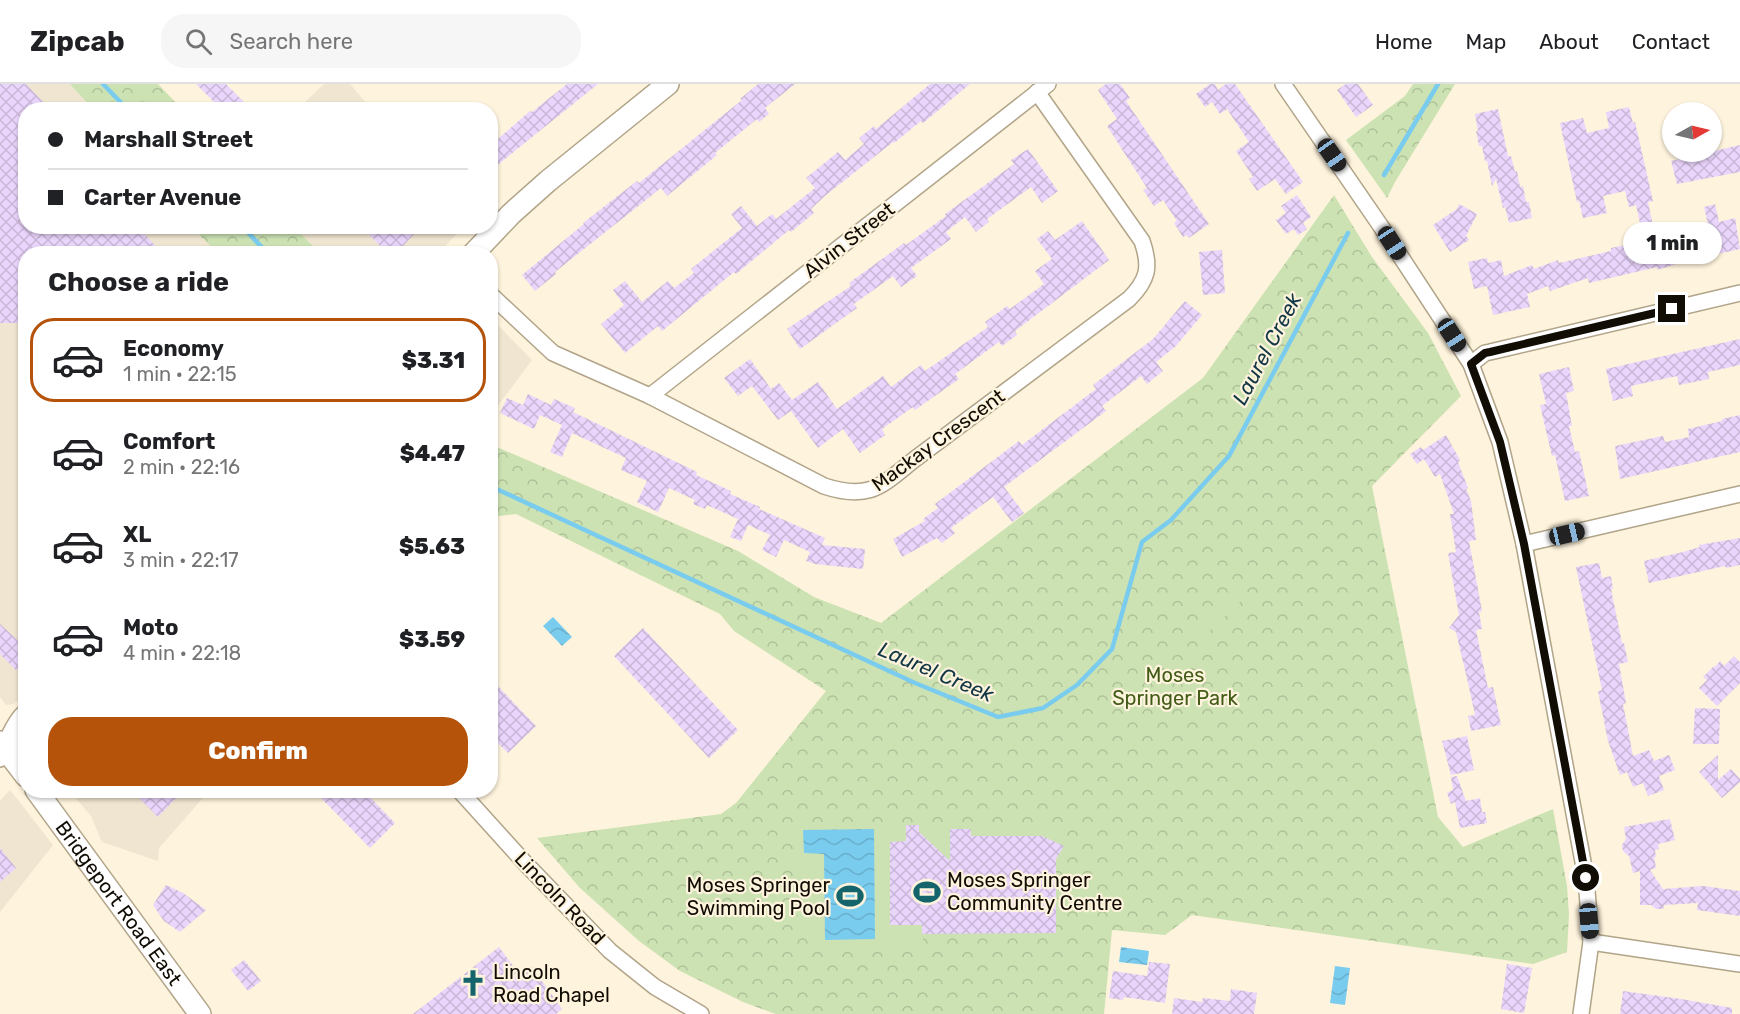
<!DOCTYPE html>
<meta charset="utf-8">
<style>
body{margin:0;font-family:Rubik,sans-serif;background:#f6f6f6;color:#202124;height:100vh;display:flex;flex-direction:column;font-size:22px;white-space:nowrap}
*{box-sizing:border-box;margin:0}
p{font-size:20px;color:#757577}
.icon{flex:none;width:33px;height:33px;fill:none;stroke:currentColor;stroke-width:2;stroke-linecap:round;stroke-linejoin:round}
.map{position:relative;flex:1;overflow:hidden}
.sheet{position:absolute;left:18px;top:162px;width:480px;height:552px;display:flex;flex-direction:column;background:#fff;border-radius:24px;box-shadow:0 2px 4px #0004}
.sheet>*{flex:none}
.guide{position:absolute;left:18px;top:18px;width:480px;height:132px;border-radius:24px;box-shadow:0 2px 4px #0004;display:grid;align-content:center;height:132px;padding:0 30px;background:#fff}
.needle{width:39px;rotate:82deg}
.fabs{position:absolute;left:1662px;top:18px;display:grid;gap:12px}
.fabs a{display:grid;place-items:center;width:60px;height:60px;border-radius:50%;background:#fff;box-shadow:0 2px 4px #0004;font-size:30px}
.end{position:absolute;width:27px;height:27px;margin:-14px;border:8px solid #110c04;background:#fff;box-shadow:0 0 0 3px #fff}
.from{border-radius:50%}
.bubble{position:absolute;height:42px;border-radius:21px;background:#fff;box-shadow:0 2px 4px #0004;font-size:20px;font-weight:800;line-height:42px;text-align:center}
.car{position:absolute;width:18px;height:36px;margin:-18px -9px;border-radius:8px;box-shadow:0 0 4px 2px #0007;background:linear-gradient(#222 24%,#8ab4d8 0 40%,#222 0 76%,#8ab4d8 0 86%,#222 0)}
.guide b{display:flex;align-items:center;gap:21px;height:57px;font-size:22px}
.guide b+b{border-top:2px solid #e0e0e0}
.guide i{width:15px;height:15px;background:#202124}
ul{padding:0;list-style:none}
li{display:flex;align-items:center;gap:18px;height:84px;margin:0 12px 9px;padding:0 18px;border:3px solid transparent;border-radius:24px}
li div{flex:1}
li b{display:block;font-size:22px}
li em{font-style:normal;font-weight:800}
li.active{border-color:#b45309}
li>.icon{width:54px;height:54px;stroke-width:1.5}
h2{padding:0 30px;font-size:27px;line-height:72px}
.button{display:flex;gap:12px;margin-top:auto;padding:12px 30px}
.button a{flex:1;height:69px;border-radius:24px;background:#b45309;color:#fff;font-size:24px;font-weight:800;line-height:69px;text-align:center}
header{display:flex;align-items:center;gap:36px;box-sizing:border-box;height:84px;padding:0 30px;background:#fff;border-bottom:2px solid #e0e0e0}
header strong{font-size:28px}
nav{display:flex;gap:33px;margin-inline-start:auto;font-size:21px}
.search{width:420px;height:54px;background:#f6f6f6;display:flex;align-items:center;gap:15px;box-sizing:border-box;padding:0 21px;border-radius:24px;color:#757577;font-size:22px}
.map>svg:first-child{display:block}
</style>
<header>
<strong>Zipcab</strong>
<div class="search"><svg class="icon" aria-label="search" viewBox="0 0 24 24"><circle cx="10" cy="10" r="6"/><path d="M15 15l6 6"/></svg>Search here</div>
<nav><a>Home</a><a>Map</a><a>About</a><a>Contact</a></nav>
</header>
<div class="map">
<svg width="1740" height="930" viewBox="0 0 1740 930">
<defs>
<pattern id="park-crowns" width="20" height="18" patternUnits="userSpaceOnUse" patternTransform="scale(1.5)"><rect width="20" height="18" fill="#cce2b3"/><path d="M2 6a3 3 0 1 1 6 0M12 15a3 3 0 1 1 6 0" fill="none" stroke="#aec198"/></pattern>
<pattern id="water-waves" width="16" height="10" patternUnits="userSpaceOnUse" patternTransform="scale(1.5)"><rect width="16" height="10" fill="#7accef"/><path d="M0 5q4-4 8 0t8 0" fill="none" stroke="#68aecb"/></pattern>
<pattern id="building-cross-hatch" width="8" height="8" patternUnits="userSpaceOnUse" patternTransform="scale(1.5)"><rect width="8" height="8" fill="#ead5fc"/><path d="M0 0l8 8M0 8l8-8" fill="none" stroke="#c8b6d6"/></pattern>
</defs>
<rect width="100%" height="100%" fill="#fef3dc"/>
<g fill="#efe5d0">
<polygon points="0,0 70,0 93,24 26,26 26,142 191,143 218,169 26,170 25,608 14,620 6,621 0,613"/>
<polygon points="324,0 350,0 371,25 298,25"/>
<polygon points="294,143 463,143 438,170 320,169"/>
<polygon points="491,234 532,276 491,331 490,331"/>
<polygon points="10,706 53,761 0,828 0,717"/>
<polygon points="70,707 209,707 159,764 158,777 102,758 91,732"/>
</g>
<g fill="url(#park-crowns)">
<polygon points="70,0 158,0 182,25 91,25 92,24"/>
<polygon points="1413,0 1455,0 1395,98 1387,114 1346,56 1405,12"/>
<polygon points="1334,111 1372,173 1428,249 1461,312 1372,402 1438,733 1463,763 1553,725 1567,802 1569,830 1567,868 1533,880 1192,831 1165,851 1112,846 1104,930 776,930 743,918 680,887 639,857 579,803 537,754 721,730 736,719 826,607 734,547 720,530 516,430 491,433 490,360 738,467 814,513 881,539 1203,294"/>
<polygon points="191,143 294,143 320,169 218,169"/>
</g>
<g fill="#cce2b3">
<polygon points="1239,510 1243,515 1197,559 1192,554"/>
<polygon points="797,739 1057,739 1064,762 1056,776 1056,849 923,850 924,865 825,866 798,840"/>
</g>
<g fill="url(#water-waves)">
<polygon points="553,533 572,553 562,562 543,542"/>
<polygon points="874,745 875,855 825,856 824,770 804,769 803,746"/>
<polygon points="1121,863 1149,867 1147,881 1119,878"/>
<polygon points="1335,882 1350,884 1345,921 1330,919"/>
</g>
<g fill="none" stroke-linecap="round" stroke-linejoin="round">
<g stroke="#7accef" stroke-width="4.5">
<polyline points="103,0 128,26"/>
<polyline points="1384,91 1438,0"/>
<polyline points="242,142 268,170"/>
<polyline points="490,402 915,599 998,633 1043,624 1077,601 1112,565 1142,458 1171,436 1229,372 1348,149"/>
</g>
</g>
<g fill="url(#building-cross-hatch)">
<polygon points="0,0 26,0 51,26 26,26 26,142 137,142 163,170 26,170 26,239 0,239"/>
<polygon points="196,0 226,0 252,26 222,26"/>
<polygon points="567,0 598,0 490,87 490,62 530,27 532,28"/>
<polygon points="758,0 795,0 765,24 769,30 759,38 757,35 715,69 717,71 667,112 661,104 555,188 556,190 535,207 522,191 584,140 583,139 637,97 639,99 742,16 740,15"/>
<polygon points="930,0 970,0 923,39 921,37 894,59 893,58 826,111 811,125 814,129 791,148 789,146 736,190 734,188 662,247 658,242 625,269 601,240 624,221 613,206 625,197 642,218 668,197 674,204 694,189 691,185 742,144 731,130 741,122 757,142 772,130 776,135 815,104 806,94 838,68 845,76 864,60 859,54 874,42 876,45"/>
<polygon points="1106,0 1120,0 1130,14 1126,17 1209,140 1189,154 1186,151 1183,153 1174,139 1177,137 1163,116 1154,122 1143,106 1147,104 1107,42 1117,35 1098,6"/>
<polygon points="1210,0 1215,0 1218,6 1226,0 1235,0 1303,98 1286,110 1275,95 1257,107 1249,95 1253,93 1236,67 1249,58 1227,25 1220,30 1212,18 1205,23 1196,10"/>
<polygon points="1346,0 1358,0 1373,21 1356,33 1337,6"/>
<polygon points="1629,23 1633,39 1635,38 1653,117 1648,118 1657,160 1687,153 1685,145 1708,140 1704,123 1715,120 1719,138 1735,134 1740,165 1683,178 1657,186 1657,183 1589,199 1588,194 1550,207 1548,202 1527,210 1530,223 1493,231 1487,202 1474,205 1468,178 1487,174 1488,179 1501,176 1504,192 1532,181 1534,185 1558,176 1559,179 1611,167 1611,164 1644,157 1636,121 1629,123 1625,107 1603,112 1607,129 1583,134 1579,117 1577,118 1560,39 1583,34 1587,49 1609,44 1606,28"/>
<polygon points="1498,25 1508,72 1511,72 1515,88 1517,87 1520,103 1523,102 1526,118 1529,118 1532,134 1509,139 1505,123 1503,124 1496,95 1492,102 1487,77 1485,77 1482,62 1479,62 1476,47 1478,47 1475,30"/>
<polygon points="1740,61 1740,88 1677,100 1671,77"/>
<polygon points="1028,65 1058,107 1042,119 1031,103 987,135 989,138 976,148 965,133 946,148 951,155 911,184 917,192 901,203 893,192 854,220 857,224 800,265 787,245 851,202 849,199 904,159 906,161 946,132 945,130 1014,80 1011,76"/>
<polygon points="1297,111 1311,133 1303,139 1307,145 1298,151 1294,145 1286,150 1276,136 1286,129 1281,122"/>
<polygon points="1459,120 1477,130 1466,152 1469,156 1450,168 1433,141 1457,125"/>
<polygon points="1082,137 1109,176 1015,247 1017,251 1002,262 999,258 955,290 959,295 915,326 913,323 882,345 885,351 860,369 843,345 818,364 791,327 778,336 752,302 738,312 724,294 750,275 771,305 779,299 792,316 818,298 837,325 883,292 891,303 921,281 925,287 951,269 988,243 985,238 1007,222 1010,225 1044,200 1035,187 1052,175 1037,155 1048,147 1055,156"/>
<polygon points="361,142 422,142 395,170 388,170"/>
<polygon points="1222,166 1225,209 1203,211 1199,168"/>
<polygon points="1185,217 1202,231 1175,263 1156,278 1163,287 1147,300 1141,292 1102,322 1106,327 1004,403 1024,429 1012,438 993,413 951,444 955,449 942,459 937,454 902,473 893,455 925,437 923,435 938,424 935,420 1019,357 1022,361 1096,305 1093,301 1153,255"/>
<polygon points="1740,255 1740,281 1708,288 1709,295 1679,301 1677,292 1631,302 1633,312 1613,317 1606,285"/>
<polygon points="1569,283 1574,307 1566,309 1572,342 1569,342 1575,368 1579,367 1589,412 1565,417 1555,371 1552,372 1540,321 1546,320 1539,290"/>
<polygon points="528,310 551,321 554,315 575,324 573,328 697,388 696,391 731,407 730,410 760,423 759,425 825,454 822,461 865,465 863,485 815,480 806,477 810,468 784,456 776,473 762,466 770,451 748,441 741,457 730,453 738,435 707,421 705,425 693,420 695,416 669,404 658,428 637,418 647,397 621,386 626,374 572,349 562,373 550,368 562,341 540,331 534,345 500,329 507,314 523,321"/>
<polygon points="1740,331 1740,368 1620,395 1615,362 1663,352 1665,358 1689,353 1688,345 1722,337 1722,335"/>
<polygon points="1446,351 1460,376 1458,378 1468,404 1466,405 1471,417 1476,456 1469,457 1482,527 1479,528 1482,545 1476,546 1488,604 1493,603 1501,641 1471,647 1468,632 1475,631 1468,599 1456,548 1449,544 1459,531 1448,469 1456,468 1450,430 1454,430 1440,390 1435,393 1424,375 1417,380 1410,370 1421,363 1423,366"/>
<polygon points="1740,454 1740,481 1726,484 1725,482 1649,499 1644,477 1683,468 1700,463 1699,461"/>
<polygon points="1599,479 1602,494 1611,492 1613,505 1611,505 1622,559 1624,559 1628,578 1619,580 1626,619 1623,620 1633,672 1649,666 1654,677 1669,671 1675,686 1659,692 1664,706 1648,712 1643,699 1633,703 1627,688 1620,691 1608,657 1598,607 1602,606 1576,483"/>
<polygon points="0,540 26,564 26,576 16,586 0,570"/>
<polygon points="643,544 738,646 709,674 614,572"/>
<polygon points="1734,572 1740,578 1740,599 1717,622 1699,604 1707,596 1703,593 1714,582 1715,583 1720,577 1724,582"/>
<polygon points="490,594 536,642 508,669 490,651"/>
<polygon points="1695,624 1720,625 1719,660 1693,660"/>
<polygon points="1467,652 1474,686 1451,691 1442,657"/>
<polygon points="1718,671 1718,696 1731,685 1740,695 1740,698 1722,714 1699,688"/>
<polygon points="1457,692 1466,717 1480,714 1482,728 1485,728 1487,739 1460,744 1455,718 1451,720 1447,709 1453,706 1451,693"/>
<polygon points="131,706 184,706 158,733"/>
<polygon points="328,706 363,706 395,739 370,764 321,714"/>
<polygon points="1670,735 1675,756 1658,760 1659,765 1655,766 1656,773 1654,773 1656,784 1650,786 1663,805 1703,802 1740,807 1740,832 1697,826 1698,819 1664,821 1663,825 1656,825 1651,821 1640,821 1640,787 1633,789 1629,772 1623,767 1622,761 1626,755 1624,743"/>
<polygon points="906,741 919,741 919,748 950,777 950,745 971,745 971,752 1042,752 1064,762 1056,775 1056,849 922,850 922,841 890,841 890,758 906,757"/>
<polygon points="0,764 16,784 0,798"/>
<polygon points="166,801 183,809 206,826 180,848 164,837 153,821"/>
<polygon points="499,863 520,891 532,883 562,925 556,930 413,930"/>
<polygon points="244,876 261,897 248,907 231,886"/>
<polygon points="1149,878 1170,880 1165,919 1124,913 1123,916 1109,914 1113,887 1147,892"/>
<polygon points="1507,880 1532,884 1524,929 1501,925"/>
<polygon points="1231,905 1257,909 1254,930 1172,930 1174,914 1202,918 1203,914 1230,917"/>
<polygon points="1623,907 1681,915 1732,924 1732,930 1620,930"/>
</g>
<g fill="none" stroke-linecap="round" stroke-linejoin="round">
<defs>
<g id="street">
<polyline points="1283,0 1380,141 1471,280 1500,358 1524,460 1586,794 1591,858 1581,930"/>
<path d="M490 210 553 269 650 312 824 402C870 417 881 402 915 375L1129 215C1148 196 1151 183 1142 157L1037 8"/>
<polyline points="1471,280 1485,269 1490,268 1740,209"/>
<polyline points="650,312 1048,0"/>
<polyline points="1524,460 1740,410"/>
<polyline points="459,706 525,779 610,867 655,903 701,930"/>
<polyline points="1591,858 1740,880"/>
</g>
<g id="secondary">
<polyline points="473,170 511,130 548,97 668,0"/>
<polyline points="0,658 26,692"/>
<path d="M0 672C11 660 14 642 26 631"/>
<path id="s1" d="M36 706 200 930"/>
</g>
</defs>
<use href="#street" stroke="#b1a489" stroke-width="18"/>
<use href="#secondary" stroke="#b1a489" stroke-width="24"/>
<use href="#street" stroke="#fff" stroke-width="15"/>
<use href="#secondary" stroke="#fff" stroke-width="21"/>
</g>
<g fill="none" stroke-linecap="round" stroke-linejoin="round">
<polyline stroke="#110c04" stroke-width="8" points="1586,794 1524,460 1500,358 1471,280 1485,269 1490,268 1672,225"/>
</g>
<defs>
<symbol id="stadium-bare" viewBox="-9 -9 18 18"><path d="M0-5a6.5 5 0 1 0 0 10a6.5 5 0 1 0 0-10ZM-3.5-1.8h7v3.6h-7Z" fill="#15646b" stroke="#fef3dc" stroke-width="2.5" paint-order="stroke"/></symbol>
<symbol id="church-bare" viewBox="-9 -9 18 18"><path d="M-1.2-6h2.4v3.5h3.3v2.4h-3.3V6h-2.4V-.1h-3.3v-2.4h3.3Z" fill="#15646b" stroke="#fef3dc" stroke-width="2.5" paint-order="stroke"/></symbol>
</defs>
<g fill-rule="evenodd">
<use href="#stadium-bare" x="908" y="789" width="38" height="38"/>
<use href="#stadium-bare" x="831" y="793" width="38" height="38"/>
<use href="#church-bare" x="454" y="880" width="38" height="38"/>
</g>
<g text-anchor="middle" stroke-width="4.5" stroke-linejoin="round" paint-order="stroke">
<g font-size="20" fill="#110c04" stroke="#fef3dc">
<text transform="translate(849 156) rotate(-38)" y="7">Alvin Street</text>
<text transform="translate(938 356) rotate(-36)" y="7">Mackay Crescent</text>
<text transform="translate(560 814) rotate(46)" y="7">Lincoln Road</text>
<text dy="7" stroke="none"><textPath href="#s1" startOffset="140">Bridgeport Road East</textPath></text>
</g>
<g font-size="20" fill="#425c18" stroke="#fef3dc">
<text x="1175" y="598">Moses<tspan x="1175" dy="23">Springer Park</tspan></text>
</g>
<g font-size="20" fill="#110c04" stroke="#fef3dc" text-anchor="start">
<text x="947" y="803">Moses Springer<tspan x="947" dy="23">Community Centre</tspan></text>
<text x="830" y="808" text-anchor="end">Moses Springer<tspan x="830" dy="23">Swimming Pool</tspan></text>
<text x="493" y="895">Lincoln<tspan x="493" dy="23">Road Chapel</tspan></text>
</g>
<g font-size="21" font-style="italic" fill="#113746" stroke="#fef3dc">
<text transform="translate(1267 265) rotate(-62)" y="7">Laurel Creek</text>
<text transform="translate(936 588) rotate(23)" y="7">Laurel Creek</text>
</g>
</g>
</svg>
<div class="fabs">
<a><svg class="needle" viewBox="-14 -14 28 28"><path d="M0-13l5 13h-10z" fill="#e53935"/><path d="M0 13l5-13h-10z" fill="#757577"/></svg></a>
</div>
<i class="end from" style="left:1586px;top:794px"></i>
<i class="end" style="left:1672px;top:225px"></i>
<div class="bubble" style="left:1623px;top:138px;width:99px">1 min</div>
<i class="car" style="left:1332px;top:71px;rotate:145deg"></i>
<i class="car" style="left:1392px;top:159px;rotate:147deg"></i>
<i class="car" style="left:1452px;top:251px;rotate:147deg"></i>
<i class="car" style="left:1567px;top:450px;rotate:77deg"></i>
<i class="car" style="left:1589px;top:837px;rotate:175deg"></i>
<div class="guide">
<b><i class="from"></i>Marshall Street</b>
<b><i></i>Carter Avenue</b>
</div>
<section class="sheet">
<h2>Choose a ride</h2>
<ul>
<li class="active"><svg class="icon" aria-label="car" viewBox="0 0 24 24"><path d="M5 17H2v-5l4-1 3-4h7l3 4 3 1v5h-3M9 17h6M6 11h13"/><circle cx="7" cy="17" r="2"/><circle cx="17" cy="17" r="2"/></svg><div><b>Economy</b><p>1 min · 22:15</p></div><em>$3.31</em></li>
<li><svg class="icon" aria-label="car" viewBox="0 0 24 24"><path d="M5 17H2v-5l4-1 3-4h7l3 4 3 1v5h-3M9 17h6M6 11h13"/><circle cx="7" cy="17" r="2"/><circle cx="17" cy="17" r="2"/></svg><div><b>Comfort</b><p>2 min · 22:16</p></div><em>$4.47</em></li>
<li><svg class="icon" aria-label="car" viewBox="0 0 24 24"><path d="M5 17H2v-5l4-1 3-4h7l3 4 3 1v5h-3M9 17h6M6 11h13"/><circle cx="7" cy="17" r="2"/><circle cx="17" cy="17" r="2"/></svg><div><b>XL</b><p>3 min · 22:17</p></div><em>$5.63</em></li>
<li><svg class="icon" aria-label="car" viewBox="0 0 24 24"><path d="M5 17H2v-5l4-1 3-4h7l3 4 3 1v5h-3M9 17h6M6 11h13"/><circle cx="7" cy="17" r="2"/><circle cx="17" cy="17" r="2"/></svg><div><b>Moto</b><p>4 min · 22:18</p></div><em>$3.59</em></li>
</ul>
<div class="button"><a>Confirm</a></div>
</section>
</div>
